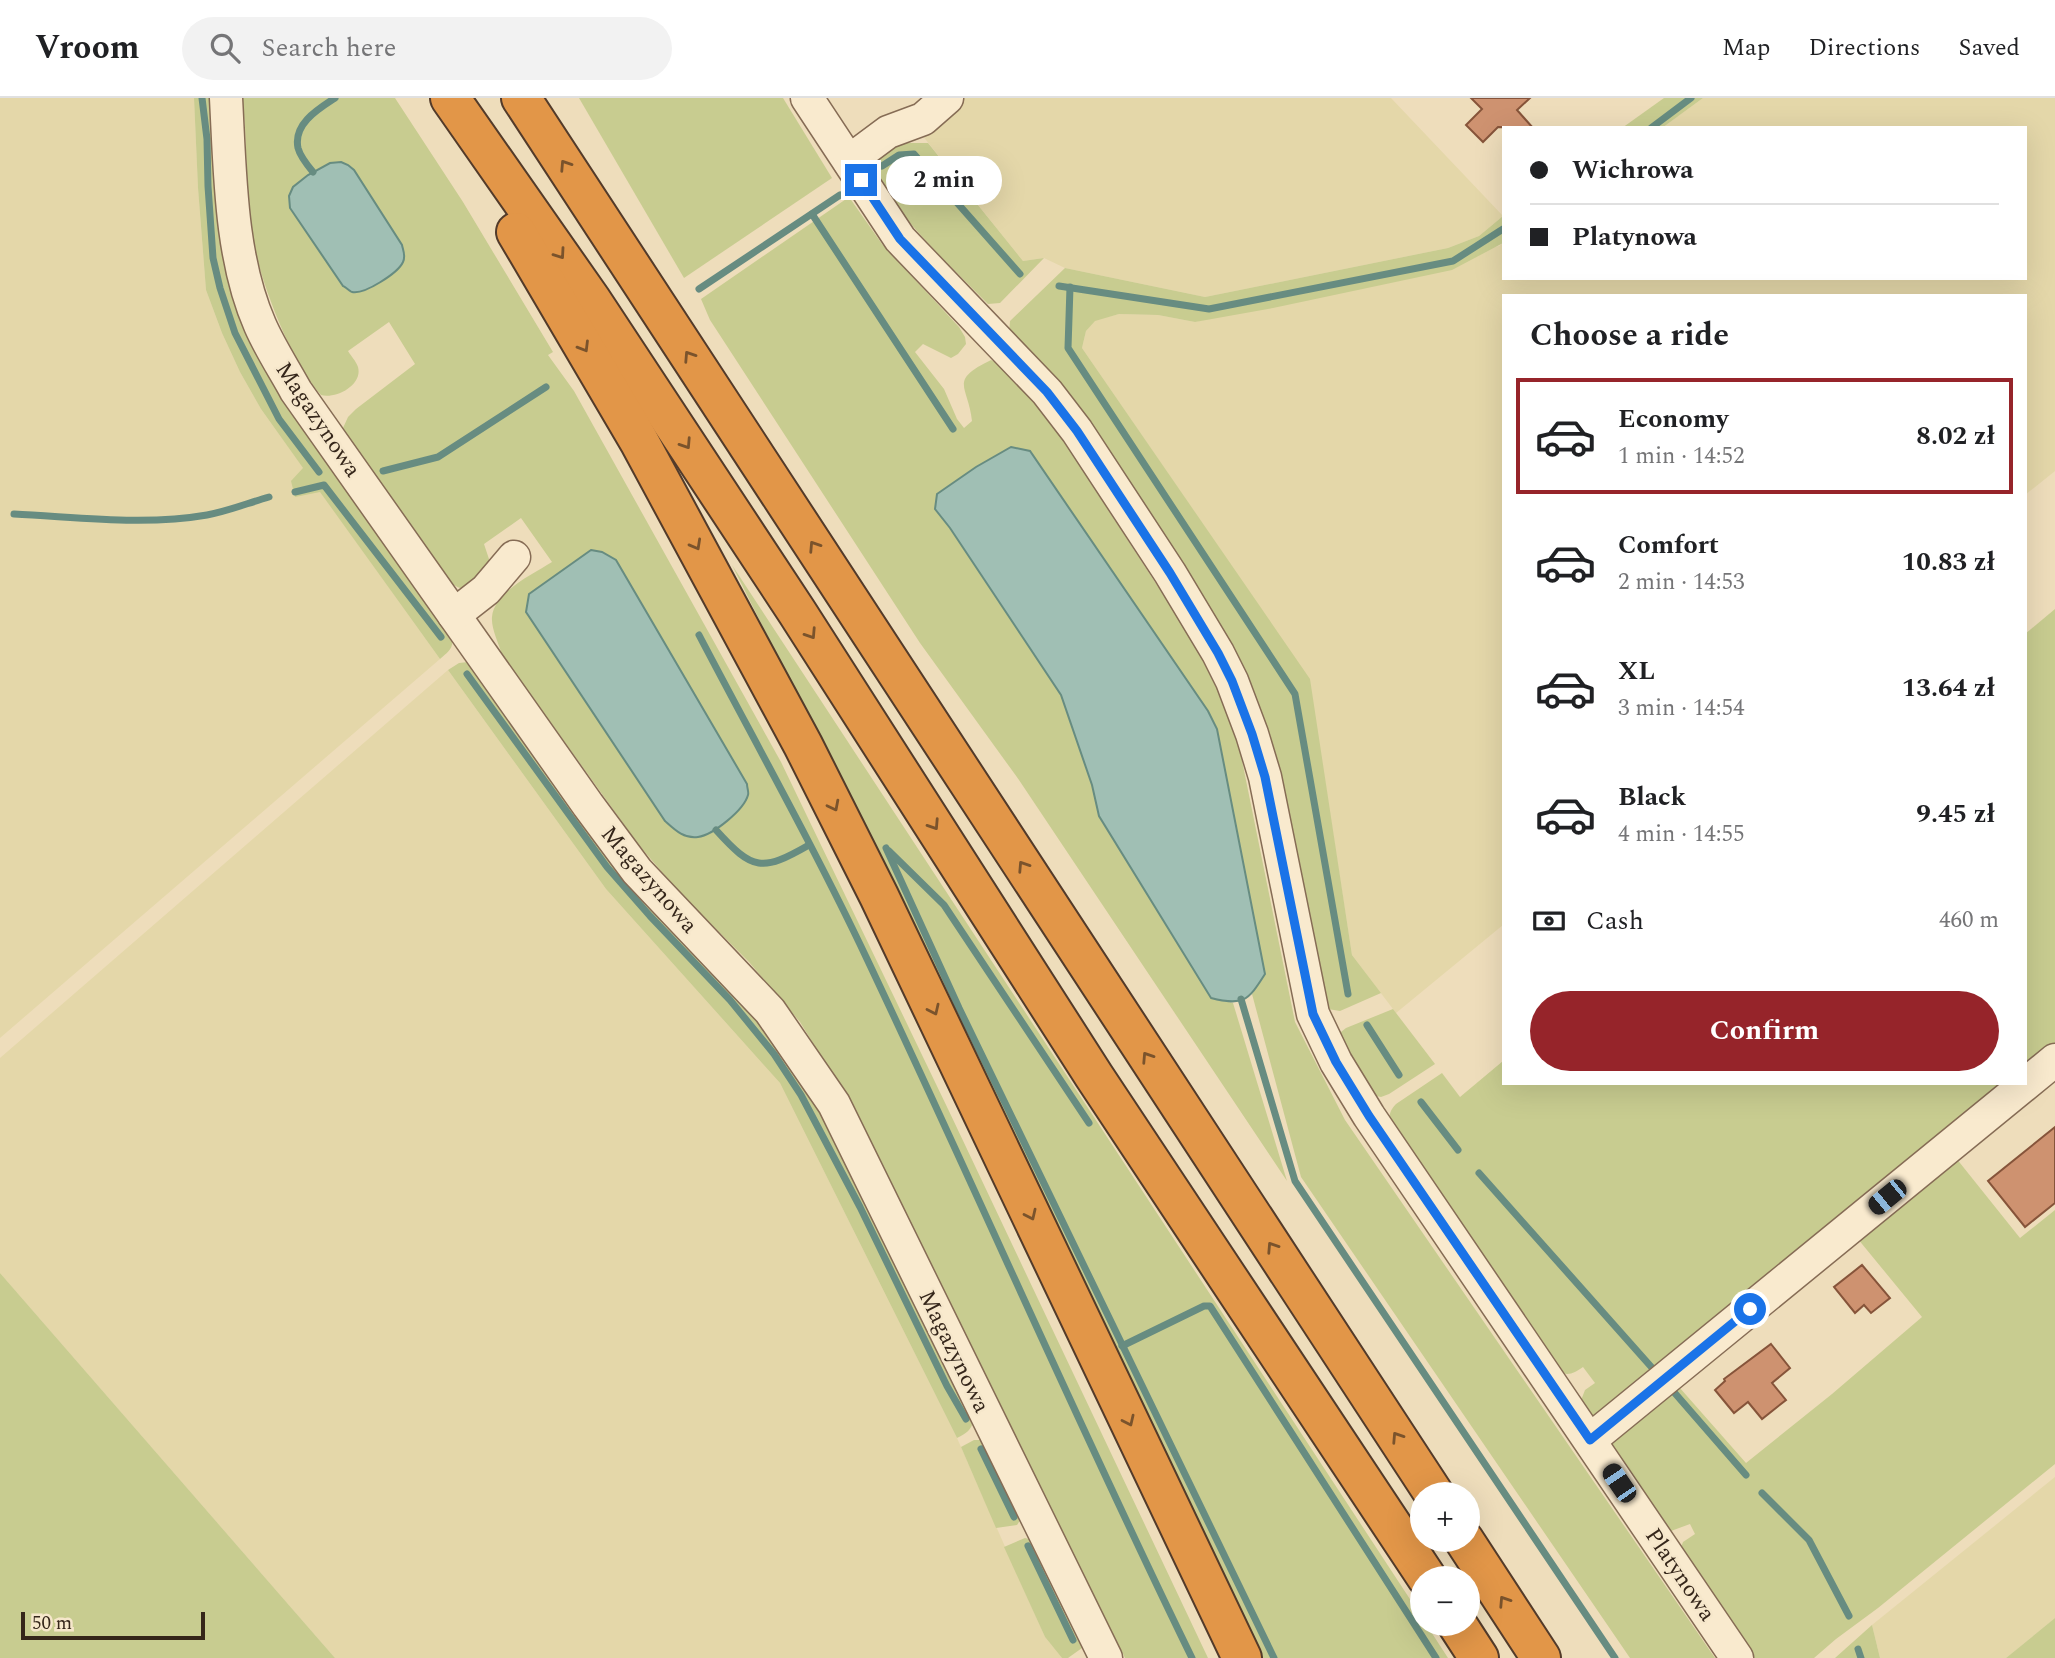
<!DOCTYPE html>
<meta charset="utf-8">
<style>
body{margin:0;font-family:Spectral,serif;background:#f2f2f2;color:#202124;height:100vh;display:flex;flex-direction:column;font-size:26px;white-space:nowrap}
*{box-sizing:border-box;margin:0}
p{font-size:23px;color:#757577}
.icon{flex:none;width:38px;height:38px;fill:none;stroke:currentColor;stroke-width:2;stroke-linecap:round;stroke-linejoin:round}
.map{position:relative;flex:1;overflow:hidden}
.drawer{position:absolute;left:1502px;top:196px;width:525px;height:791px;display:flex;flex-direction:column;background:#fff;border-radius:0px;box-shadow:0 7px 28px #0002}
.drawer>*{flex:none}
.top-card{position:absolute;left:1502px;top:28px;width:525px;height:154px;border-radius:0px;box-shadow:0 7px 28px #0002;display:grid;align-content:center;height:154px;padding:0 28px;background:#fff}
.fabs{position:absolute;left:1410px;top:1384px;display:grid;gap:14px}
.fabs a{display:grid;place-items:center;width:70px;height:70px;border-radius:50%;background:#fff;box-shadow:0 7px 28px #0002;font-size:35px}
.scale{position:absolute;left:21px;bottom:18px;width:184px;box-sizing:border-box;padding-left:7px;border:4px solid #35261a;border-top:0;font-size:19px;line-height:24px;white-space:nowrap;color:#35261a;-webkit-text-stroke:5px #f6e7cb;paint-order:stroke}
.end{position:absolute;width:32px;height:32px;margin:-16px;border:9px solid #1a73e8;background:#fff;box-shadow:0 0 0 4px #fff}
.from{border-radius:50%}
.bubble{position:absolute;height:49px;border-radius:24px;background:#fff;box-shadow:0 7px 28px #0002;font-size:23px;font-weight:700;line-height:49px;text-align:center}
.car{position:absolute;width:21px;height:42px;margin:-21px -10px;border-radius:9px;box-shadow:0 0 5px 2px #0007;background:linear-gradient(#222 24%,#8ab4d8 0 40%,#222 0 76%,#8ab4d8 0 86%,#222 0)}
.top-card b{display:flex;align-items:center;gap:24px;height:66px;font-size:26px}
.top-card b+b{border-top:2px solid #e0e0e0}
.top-card i{width:18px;height:18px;background:#202124}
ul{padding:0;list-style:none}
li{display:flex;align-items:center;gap:21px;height:116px;margin:0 14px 10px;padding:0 14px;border:4px solid transparent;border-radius:0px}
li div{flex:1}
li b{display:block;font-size:26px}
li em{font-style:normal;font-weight:700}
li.current{border-color:#96242a}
li>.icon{width:63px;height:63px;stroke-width:1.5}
h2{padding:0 28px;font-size:32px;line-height:84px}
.pay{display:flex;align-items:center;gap:18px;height:77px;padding:0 28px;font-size:26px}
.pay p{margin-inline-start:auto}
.action{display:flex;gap:14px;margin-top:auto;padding:14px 28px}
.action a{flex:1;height:80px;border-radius:42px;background:#96242a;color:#fff;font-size:28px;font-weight:700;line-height:80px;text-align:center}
header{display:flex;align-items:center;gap:42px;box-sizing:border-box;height:98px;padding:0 35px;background:#fff;border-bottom:2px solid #e0e0e0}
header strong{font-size:33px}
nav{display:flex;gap:38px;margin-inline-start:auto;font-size:24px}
.search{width:490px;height:63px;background:#f2f2f2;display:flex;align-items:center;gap:18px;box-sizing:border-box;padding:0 24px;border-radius:38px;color:#757577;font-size:26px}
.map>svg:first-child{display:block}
</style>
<header>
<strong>Vroom</strong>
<div class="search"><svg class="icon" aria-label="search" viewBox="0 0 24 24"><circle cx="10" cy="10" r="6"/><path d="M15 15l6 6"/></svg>Search here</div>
<nav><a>Map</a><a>Directions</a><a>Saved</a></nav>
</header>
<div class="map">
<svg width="2055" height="1560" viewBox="0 0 2055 1560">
<rect width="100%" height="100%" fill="#edb"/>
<g fill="#e4d7a9">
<polygon points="0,0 194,0 198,90 206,192 222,235 240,274 261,311 440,561 0,940"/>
<polygon points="955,0 1391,0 1503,118 1479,138 1448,150 1205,199 1065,170 1044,160 1023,163 918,32"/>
<polygon points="1703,0 2055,0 2055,373 2025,397 2025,198 1503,198 1503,827 1396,915 1352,857 1309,581 1082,250 1086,233 1095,222 1119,216 1158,217 1195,224 1499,148 1503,145 1503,180 2025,180 2025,30 1662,30"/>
<polygon points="448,572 606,791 780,985 957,1340 1045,1539 1062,1560 335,1560 0,1175 0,960"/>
<polygon points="2055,1379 2055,1520 2006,1560 1880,1560 1872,1527"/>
</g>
<g fill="#c8cc90" fill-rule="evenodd">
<path d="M194 0H212L250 240 273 284 452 540C454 551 447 555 440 561L320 394 295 399 291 383 303 370 261 311 240 274 222 235 206 192 198 90Z"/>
<path d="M242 0H395L463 104 553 254 548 257 574 293 781 664 948 1011 1208 1560H1125L856 1015 800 924 749 864 678 793 638 746 502 557C499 546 491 531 492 519 494 494 533 476 552 464L521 420 484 446 489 461V472C474 485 468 499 450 484L348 342 343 330 348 319 356 311 415 266 389 224 348 253C351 258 356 263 358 269 363 287 336 301 321 297 289 263 253 166 249 119 245 79 248 40 242 0ZM330 65 393 174C376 186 364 202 343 188L290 110 293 89 308 77ZM591 452 602 454 747 686 748 697 738 712 529 496Z"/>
<polygon points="579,0 783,0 832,80 684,180"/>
<polygon points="1664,0 1703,0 1662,30 1622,30"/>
<path d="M904 45H928L1023 163 1044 160 1000 205 988 206C945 163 896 118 869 64L885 51Z"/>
<path d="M849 99 882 146 959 229 965 239 966 246 958 256 951 260 923 246 915 254 944 291 957 321 964 330 972 323C968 287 948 283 991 262L1008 270 1061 339 1212 572 1235 628 1295 924 1345 1022 1715 1560H1630L1301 1079 1252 896 1265 876 1217 630 1208 613 1030 353 935 411 950 430 1061 597 1092 687 1099 718 1211 900 1233 905 1287 1083 1019 682 920 545 710 222 701 201Z"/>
<polygon points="1503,118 1503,145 1452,172 1273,210 1195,224 1158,217 1119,216 1095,223 1086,233 1082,250 1310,581 1352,857 1381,895 1340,913 1328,911 1321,893 1267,630 1238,557 1059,284 1009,235 1010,223 1065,170 1205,199 1448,150 1479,138"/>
<polygon points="732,467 1423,1521 1423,1526 1426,1526 1448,1560 1258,1560 887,777"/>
<polygon points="2055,511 2055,950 2025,975 2025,536"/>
<path d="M468 564 473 568 747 907 815 1003 974 1322C971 1332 967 1335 957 1340L780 985 606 791 448 572 459 565Z"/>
<polygon points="1393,911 1435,966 1389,996 1381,999 1372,997 1341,942 1341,934 1346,930"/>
<path d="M1503 963V985H2012L1597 1319H1589L1580 1305 1585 1292 1595 1285 1583 1269C1574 1275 1568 1279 1558 1273L1389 1026C1389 1017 1390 1012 1396 1006L1442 975 1460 999Z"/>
<polygon points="1952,1055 2020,1140 2055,1112 2055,1366 1878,1510 1836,1541 1814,1560 1754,1560 1680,1452 1683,1444 1695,1436 1690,1426 1671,1433 1666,1432 1610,1351 1611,1341 1672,1281 1746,1365 1832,1296 1922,1219 1853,1135"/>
<polygon points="0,1175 335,1560 0,1560"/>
<polygon points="974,1342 980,1342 988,1349 1021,1421 1017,1427 996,1430 961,1349"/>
<polygon points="1025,1440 1033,1442 1083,1544 1082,1550 1068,1560 1062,1560 1045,1539 1004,1449"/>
<polygon points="2055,1520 2055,1560 2006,1560"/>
<polygon points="1872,1527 1880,1560 1835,1560"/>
</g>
<g fill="#a0bfb4" stroke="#678c81" stroke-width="2">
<path d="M341 64 348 67 354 72 402 147C403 152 406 158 403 164 398 175 364 197 352 194 351 194 344 188 343 188L290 110 289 98 293 89 308 77 330 65Z"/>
<path d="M1011 349 1030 353 1208 613 1217 631 1265 876C1248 903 1243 908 1211 900L1099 718 1092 687 1061 597 950 430 935 411 937 396 976 369Z"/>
<path d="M591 452 602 454 616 462 747 686C747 690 749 694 748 697 744 712 713 737 698 739 684 741 675 732 665 723L526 514 529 496Z"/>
</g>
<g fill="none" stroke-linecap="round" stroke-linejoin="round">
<g stroke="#678c81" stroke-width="7">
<polyline points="202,0 207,41 208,88 213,160 220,190 235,235 279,321 319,374"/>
<polyline points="1651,30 1691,0"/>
<polyline points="882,68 899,57 914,56 1020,176"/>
<path d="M313 74C308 68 300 58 298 50 293 26 318 11 335 0"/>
<polyline points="812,116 953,331"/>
<polyline points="1059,188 1209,211 1453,163 1503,131"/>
<polyline points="1070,189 1068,250 1295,596 1348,896"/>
<polyline points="699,191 840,97"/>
<polyline points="383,373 438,359 546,289"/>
<polyline points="295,394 324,387 441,539"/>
<path d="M14 416C78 419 144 428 207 417 228 413 248 405 269 399"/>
<path d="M699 537C755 644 815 751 867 861 977 1093 1079 1329 1192 1560"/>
<polyline points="467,576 607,769 650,818 730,902 774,956 801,997 860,1109 947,1288 966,1321"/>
<path d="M716 732C753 773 762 774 809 747"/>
<polyline points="886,750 959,910 1274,1560"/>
<polyline points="889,753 944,807 1089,1025"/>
<polyline points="1241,901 1295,1083 1615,1560"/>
<polyline points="1367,927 1399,977"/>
<polyline points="1421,1004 1458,1052"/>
<polyline points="1479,1075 1654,1272"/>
<polyline points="1122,1248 1204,1208 1210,1208 1436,1560"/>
<polyline points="1673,1293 1746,1377"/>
<polyline points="981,1351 1014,1419"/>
<polyline points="1762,1395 1809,1442 1849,1518"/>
<polyline points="1028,1448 1073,1542"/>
<polyline points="1858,1551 1861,1560"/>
</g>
</g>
<g fill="#ce9270" stroke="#86543a" stroke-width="2">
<polygon points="1471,0 1530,0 1517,12 1533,30 1498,29 1483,44 1466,27 1482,11"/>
<polygon points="2055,1029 2055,1105 2025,1129 1988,1083"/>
<polygon points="1862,1167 1890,1200 1871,1215 1864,1207 1855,1215 1834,1189"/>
<polygon points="1771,1246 1790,1270 1772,1285 1786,1302 1762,1321 1748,1304 1734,1315 1715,1292 1725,1283 1724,1281"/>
</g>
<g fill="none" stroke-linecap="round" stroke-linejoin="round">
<defs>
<g id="minor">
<path d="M226 0C230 73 230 159 260 227 270 250 284 271 296 293L588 707 637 773 770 913 834 1006 1106 1560"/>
<polyline points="807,0 900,141 1047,294 1077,333 1170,475 1218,555 1232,583 1252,636 1265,679 1313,916 1336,964 1369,1018 1737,1560"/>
<polyline points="849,63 888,34 923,21 947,0"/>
<polyline points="454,517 486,492 514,459"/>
<polyline points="1590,1342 2055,962"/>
</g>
<g id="highway">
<polyline points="450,0 592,203 797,514 1094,978 1427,1480"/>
<polyline points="521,0 1434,1396"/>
<polyline points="516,134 639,343 803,647 879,798 1242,1560"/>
<polyline points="1464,1442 1541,1560"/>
<polyline points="1457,1526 1479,1560"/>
</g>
</defs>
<use href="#minor" stroke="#866c55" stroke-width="35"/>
<use href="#highway" stroke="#533b2a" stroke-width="42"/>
<use href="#minor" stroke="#f9eace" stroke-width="32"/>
<use href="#highway" stroke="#e29648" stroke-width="38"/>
</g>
<defs><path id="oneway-chevron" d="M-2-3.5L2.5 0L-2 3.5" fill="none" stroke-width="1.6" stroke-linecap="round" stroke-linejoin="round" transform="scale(1.75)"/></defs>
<g stroke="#7a532c">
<use href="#oneway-chevron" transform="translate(565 67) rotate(-123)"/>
<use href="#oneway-chevron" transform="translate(560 156) rotate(55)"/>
<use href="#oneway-chevron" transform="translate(584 249) rotate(59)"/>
<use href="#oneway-chevron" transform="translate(689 258) rotate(-123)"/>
<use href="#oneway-chevron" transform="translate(686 346) rotate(57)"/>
<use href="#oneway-chevron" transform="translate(696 447) rotate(61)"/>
<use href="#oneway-chevron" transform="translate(814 448) rotate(-123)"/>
<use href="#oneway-chevron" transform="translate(811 536) rotate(57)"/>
<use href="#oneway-chevron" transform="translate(834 708) rotate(63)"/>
<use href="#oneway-chevron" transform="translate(934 727) rotate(57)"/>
<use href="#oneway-chevron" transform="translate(1023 768) rotate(-123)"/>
<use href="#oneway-chevron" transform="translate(934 912) rotate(65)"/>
<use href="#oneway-chevron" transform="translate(1147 959) rotate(-123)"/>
<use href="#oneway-chevron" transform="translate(1031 1117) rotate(65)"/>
<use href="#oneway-chevron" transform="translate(1272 1149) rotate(-123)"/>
<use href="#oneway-chevron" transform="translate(1129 1323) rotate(65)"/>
<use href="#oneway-chevron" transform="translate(1397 1339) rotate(-123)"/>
<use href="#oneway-chevron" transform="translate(1504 1503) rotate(-123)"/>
</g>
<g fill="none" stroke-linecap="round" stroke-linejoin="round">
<polyline stroke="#1a73e8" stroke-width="9" points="861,82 900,141 1047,294 1077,333 1170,475 1218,555 1232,583 1252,636 1265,679 1313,916 1336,964 1369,1018 1590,1342 1750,1211"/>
</g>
<g text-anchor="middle" stroke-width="5" stroke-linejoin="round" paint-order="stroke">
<g font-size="23" fill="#35261a" stroke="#f6e7cb">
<text transform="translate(319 321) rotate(56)" y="8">Magazynowa</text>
<text transform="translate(650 781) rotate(49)" y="8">Magazynowa</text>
<text transform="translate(955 1253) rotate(64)" y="8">Magazynowa</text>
<text transform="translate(1681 1476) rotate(56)" y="8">Platynowa</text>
</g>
</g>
</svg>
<div class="fabs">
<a>+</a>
<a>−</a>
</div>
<div class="scale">50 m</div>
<i class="end from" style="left:1750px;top:1211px"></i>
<i class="end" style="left:861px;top:82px"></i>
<div class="bubble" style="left:886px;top:58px;width:116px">2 min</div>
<i class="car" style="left:1887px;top:1099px;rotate:231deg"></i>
<i class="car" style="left:1619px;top:1385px;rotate:326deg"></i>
<div class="top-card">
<b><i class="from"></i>Wichrowa</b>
<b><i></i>Platynowa</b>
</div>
<section class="drawer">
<h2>Choose a ride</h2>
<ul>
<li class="current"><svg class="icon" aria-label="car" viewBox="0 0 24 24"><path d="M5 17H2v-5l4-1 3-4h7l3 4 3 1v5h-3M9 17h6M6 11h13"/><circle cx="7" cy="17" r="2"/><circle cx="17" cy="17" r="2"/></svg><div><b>Economy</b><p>1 min · 14:52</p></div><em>8.02 zł</em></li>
<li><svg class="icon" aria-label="car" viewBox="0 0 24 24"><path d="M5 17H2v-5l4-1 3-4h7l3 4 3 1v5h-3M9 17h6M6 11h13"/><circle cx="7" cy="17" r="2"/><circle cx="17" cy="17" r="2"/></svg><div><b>Comfort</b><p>2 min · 14:53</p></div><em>10.83 zł</em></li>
<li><svg class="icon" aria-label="car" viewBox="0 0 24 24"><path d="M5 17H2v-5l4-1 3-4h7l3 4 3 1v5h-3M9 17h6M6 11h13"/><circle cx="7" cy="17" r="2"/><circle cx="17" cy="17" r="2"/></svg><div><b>XL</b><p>3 min · 14:54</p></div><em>13.64 zł</em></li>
<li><svg class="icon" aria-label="car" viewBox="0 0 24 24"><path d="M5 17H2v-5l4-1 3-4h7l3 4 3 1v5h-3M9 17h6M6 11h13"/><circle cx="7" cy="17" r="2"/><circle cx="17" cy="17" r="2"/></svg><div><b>Black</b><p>4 min · 14:55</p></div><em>9.45 zł</em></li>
</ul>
<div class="pay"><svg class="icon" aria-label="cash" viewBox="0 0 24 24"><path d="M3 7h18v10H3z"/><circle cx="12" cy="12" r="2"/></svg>Cash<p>460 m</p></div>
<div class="action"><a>Confirm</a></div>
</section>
</div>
